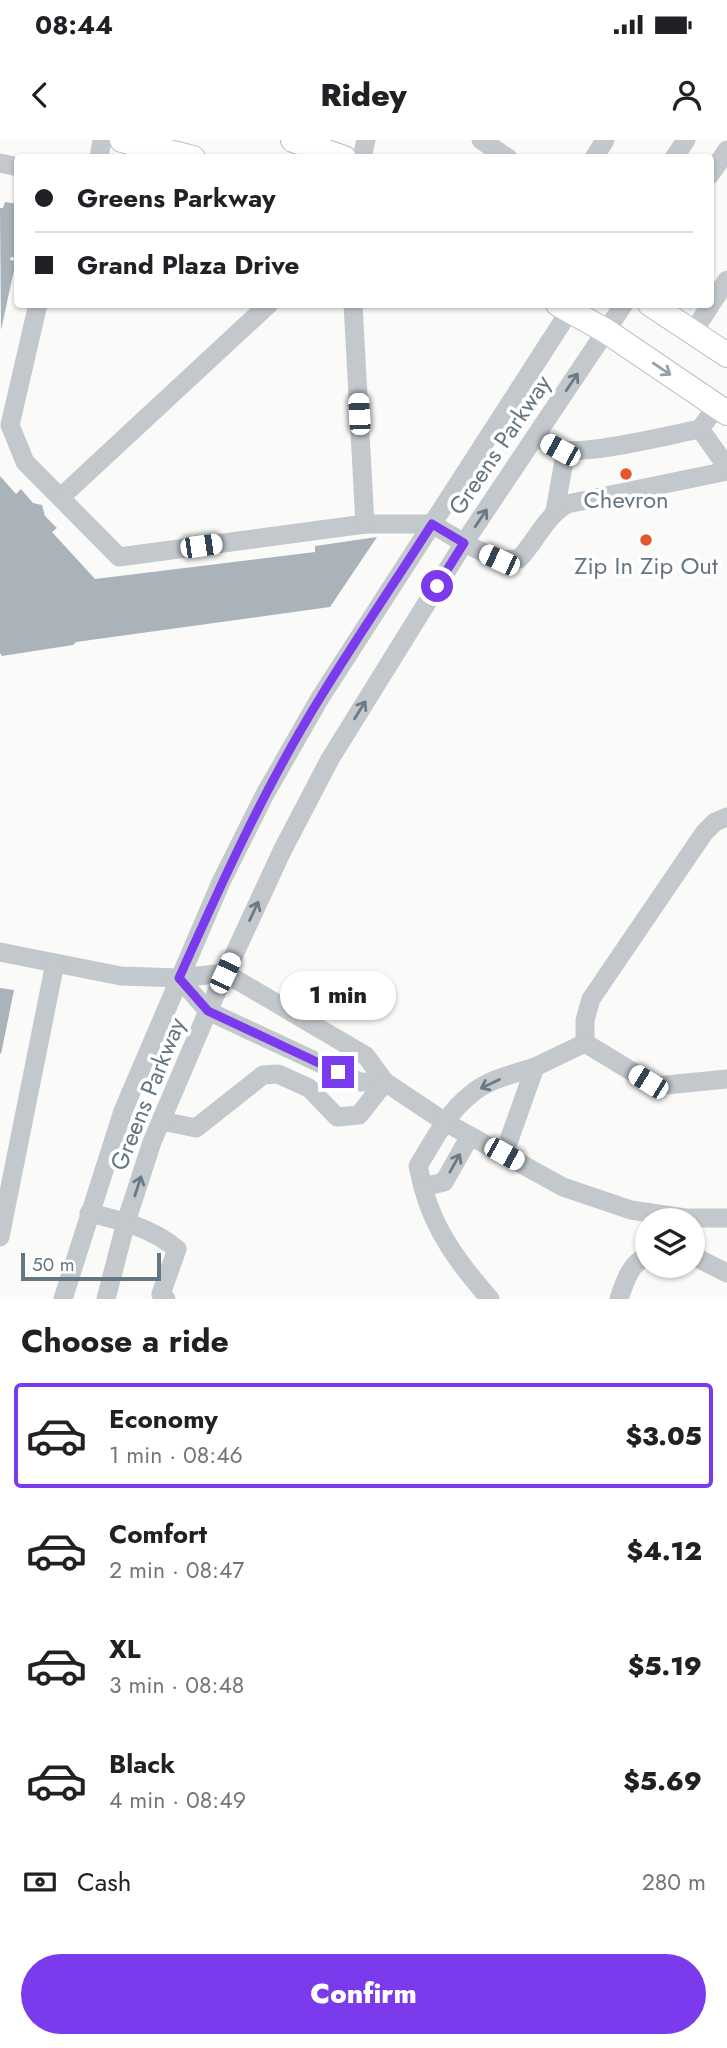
<!DOCTYPE html>
<meta charset="utf-8">
<style>
body{margin:0;font-family:Jost,sans-serif;background:#f6f6f6;color:#202124;height:100vh;display:flex;flex-direction:column;font-size:26px;white-space:nowrap}
*{box-sizing:border-box;margin:0}
p{font-size:23px;color:#757577}
.icon{flex:none;width:38px;height:38px;fill:none;stroke:currentColor;stroke-width:2;stroke-linecap:round;stroke-linejoin:round}
.map{position:relative;height:1159px;overflow:hidden}
.sheet{display:flex;flex-direction:column;background:#fff;flex:1}
.sheet>*{flex:none}
.top-card{position:absolute;left:14px;top:14px;width:700px;height:154px;border-radius:7px;box-shadow:0 2px 5px #0004;display:grid;align-content:center;height:154px;padding:0 21px;background:#fff}
.fabs{position:absolute;left:635px;top:1068px;display:grid;gap:14px}
.fabs a{display:grid;place-items:center;width:70px;height:70px;border-radius:50%;background:#fff;box-shadow:0 2px 5px #0004;font-size:35px}
.scale{position:absolute;left:21px;bottom:18px;width:140px;box-sizing:border-box;padding-left:7px;border:4px solid #657683;border-top:0;font-size:19px;line-height:24px;white-space:nowrap;color:#657683;-webkit-text-stroke:5px #fff;paint-order:stroke}
.end{position:absolute;width:32px;height:32px;margin:-16px;border:9px solid #7c3aed;background:#fff;box-shadow:0 0 0 4px #fff}
.from{border-radius:50%}
.bubble{position:absolute;height:49px;border-radius:24px;background:#fff;box-shadow:0 2px 5px #0004;font-size:23px;font-weight:800;line-height:49px;text-align:center}
.car{position:absolute;width:21px;height:42px;margin:-21px -10px;border-radius:9px;box-shadow:0 0 5px 2px #0007;background:linear-gradient(#fff 24%,#345 0 40%,#fff 0 76%,#345 0 86%,#fff 0)}
.top-card b{display:flex;align-items:center;gap:24px;height:66px;font-size:26px}
.top-card b+b{border-top:2px solid #e0e0e0}
.top-card i{width:18px;height:18px;background:#202124}
ul{padding:0;list-style:none}
li{display:flex;align-items:center;gap:21px;height:105px;margin:0 14px 10px;padding:0 7px;border:4px solid transparent;border-radius:7px}
li div{flex:1}
li b{display:block;font-size:26px}
li em{font-style:normal;font-weight:800}
li.on{border-color:#7c3aed}
li>.icon{width:63px;height:63px;stroke-width:1.5}
h2{padding:0 21px;font-size:32px;line-height:84px}
.pay{display:flex;align-items:center;gap:18px;height:77px;padding:0 21px;font-size:26px}
.pay p{margin-inline-start:auto}
.cta{display:flex;gap:14px;margin-top:auto;padding:14px 21px}
.cta a{flex:1;height:80px;border-radius:42px;background:#7c3aed;color:#fff;font-size:28px;font-weight:800;line-height:80px;text-align:center}
.status{display:flex;justify-content:space-between;align-items:center;height:49px;padding:0 35px;background:#fff;direction:ltr}
.status svg{height:19px;fill:currentColor}
header{display:flex;justify-content:space-between;align-items:center;height:91px;padding:0 21px;background:#fff;font-size:32px;font-weight:800}
.map>svg:first-child{display:block}
</style>
<div class="status"><b>08:44</b><svg viewBox="0 0 49 12"><path d="M0 12V9h3v3zM5 12V6h3v6zM10 12V3h3v9zM15 12V0h3v12zM26 1h20v11H26zM47 4h2v5h-2z"/></svg></div>
<header><svg class="icon" aria-label="back" viewBox="0 0 24 24"><path d="M15 5l-7 7 7 7"/></svg>Ridey<svg class="icon" aria-label="person" viewBox="0 0 24 24"><circle cx="12" cy="8" r="4"/><path d="M4 21q1-7 8-7t8 7"/></svg></header>
<div class="map">
<svg width="727" height="1159" viewBox="0 0 727 1159">
<rect width="100%" height="100%" fill="#fafaf8"/>
<g fill="#aab3b9">
<polygon points="5,62 18,64 18,118 11,117 10,120 16,121 1,190 0,68 3,68"/>
<polygon points="0,336 16,354 21,349 33,363 42,365 45,376 57,388 52,392 95,439 315,412 315,406 377,397 330,467 76,502 73,505 2,516 0,513"/>
<polygon points="0,848 14,850 1,914 0,913"/>
</g>
<g fill="none" stroke-linecap="round" stroke-linejoin="round">
<defs>
<g id="major">
<polyline points="122,0 193,18"/>
<polyline points="293,0 344,18"/>
<polyline points="558,164 606,191 727,273"/>
<polyline points="650,164 727,215"/>
</g>
</defs>
<use href="#major" stroke="#b5babe" stroke-width="26"/>
<g stroke="#c3c8cc" stroke-width="19">
<polyline points="481,0 508,18"/>
<polyline points="99,18 102,0"/>
<polyline points="362,18 366,0"/>
<polyline points="594,18 605,0"/>
<polyline points="674,18 686,0"/>
<polyline points="0,23 18,27"/>
<polyline points="710,35 727,10"/>
<path d="M38 164 10 285 25 322 119 417 365 384H432L464 403 499 420 519 419C536 401 546 376 567 364L727 331"/>
<polyline points="353,164 365,384"/>
<polyline points="693,192 727,140"/>
<polyline points="700,289 727,327"/>
<path d="M536 296C543 300 552 306 560 309 582 317 673 294 700 289L717 266"/>
<polyline points="61,357 269,164"/>
<polyline points="555,371 566,310"/>
<polyline points="0,812 121,836 179,838 225,833 366,916 385,942 445,982 563,1047 631,1070 685,1078 727,1078"/>
<polyline points="179,838 208,871 360,942 385,942"/>
<polyline points="585,903 585,880 591,859 704,693 715,682 727,677"/>
<polyline points="585,903 656,946 727,939"/>
<polyline points="535,927 585,903"/>
<polyline points="162,981 196,988 263,935 278,934 309,948 337,977 359,975 385,942"/>
<path d="M470 996 444 1042 423 1047 418 1026C433 1002 447 973 470 955 488 939 514 934 535 927L504 1014"/>
<path d="M423 1047C434 1091 461 1126 490 1159"/>
<path d="M89 1073C122 1081 150 1087 177 1109L161 1154 166 1159"/>
<polyline points="0,1097 55,823"/>
<polyline points="693,1116 727,1133"/>
<polyline points="63,1159 123,971 221,742 265,654 320,558 574,164"/>
<polyline points="106,1159 126,1082 152,1002 208,871 282,711 330,619 464,403 624,164"/>
<path d="M619 1159C624 1144 630 1122 648 1116"/>
</g>
<use href="#major" stroke="#fff" stroke-width="24"/>
</g>
<defs><path id="oneway-shaft" d="M-6 0H5M1.5-3L5.5 0L1.5 3" fill="none" stroke-width="1.6" stroke-linecap="round" stroke-linejoin="round" transform="scale(1.75)"/></defs>
<use stroke="#939fa8" href="#oneway-shaft" transform="translate(662 229) rotate(34)"/>
<g stroke="#6a7a87">
<use href="#oneway-shaft" transform="translate(572 242) rotate(-56)"/>
<use href="#oneway-shaft" transform="translate(481 378) rotate(-56)"/>
<use href="#oneway-shaft" transform="translate(360 570) rotate(-58)"/>
<use href="#oneway-shaft" transform="translate(254 771) rotate(-65)"/>
<use href="#oneway-shaft" transform="translate(490 944) rotate(154)"/>
<use href="#oneway-shaft" transform="translate(455 1023) rotate(-61)"/>
<use href="#oneway-shaft" transform="translate(138 1046) rotate(-72)"/>
</g>
<g fill="none" stroke-linecap="round" stroke-linejoin="round">
<path stroke="#7c3aed" stroke-width="9" d="M338 932 208 871 179 838C222 742 265 647 320 558 356 499 395 442 432 384L464 403 437 446"/>
</g>
<g fill="#e4572e" stroke="#fff" stroke-width="2.5">
<circle cx="626" cy="334" r="7"/>
<circle cx="646" cy="400" r="7"/>
</g>
<g text-anchor="middle" stroke-width="7" stroke-linejoin="round" paint-order="stroke">
<g font-size="24" fill="#657683" stroke="#fff">
<text transform="translate(500 305) rotate(-56)" y="8">Greens Parkway</text>
<text transform="translate(148 954) rotate(-68)" y="8">Greens Parkway</text>
</g>
<g font-size="24" fill="#657683" stroke="#fff">
<text x="626" y="368">Chevron</text>
<text x="646" y="434">Zip In Zip Out</text>
</g>
</g>
</svg>
<div class="fabs">
<a><svg class="icon" aria-label="layers" viewBox="0 0 24 24"><path d="M12 4l9 5-9 5-9-5zM3 14l9 5 9-5"/></svg></a>
</div>
<div class="scale">50 m</div>
<i class="end from" style="left:437px;top:446px"></i>
<i class="end" style="left:338px;top:932px"></i>
<div class="bubble" style="left:280px;top:831px;width:116px">1 min</div>
<i class="car" style="left:359px;top:274px;rotate:357deg"></i>
<i class="car" style="left:560px;top:310px;rotate:299deg"></i>
<i class="car" style="left:201px;top:406px;rotate:82deg"></i>
<i class="car" style="left:499px;top:420px;rotate:295deg"></i>
<i class="car" style="left:225px;top:833px;rotate:25deg"></i>
<i class="car" style="left:648px;top:942px;rotate:302deg"></i>
<i class="car" style="left:504px;top:1014px;rotate:119deg"></i>
<div class="top-card">
<b><i class="from"></i>Greens Parkway</b>
<b><i></i>Grand Plaza Drive</b>
</div>
</div>
<section class="sheet">
<h2>Choose a ride</h2>
<ul>
<li class="on"><svg class="icon" aria-label="car" viewBox="0 0 24 24"><path d="M5 17H2v-5l4-1 3-4h7l3 4 3 1v5h-3M9 17h6M6 11h13"/><circle cx="7" cy="17" r="2"/><circle cx="17" cy="17" r="2"/></svg><div><b>Economy</b><p>1 min · 08:46</p></div><em>$3.05</em></li>
<li><svg class="icon" aria-label="car" viewBox="0 0 24 24"><path d="M5 17H2v-5l4-1 3-4h7l3 4 3 1v5h-3M9 17h6M6 11h13"/><circle cx="7" cy="17" r="2"/><circle cx="17" cy="17" r="2"/></svg><div><b>Comfort</b><p>2 min · 08:47</p></div><em>$4.12</em></li>
<li><svg class="icon" aria-label="car" viewBox="0 0 24 24"><path d="M5 17H2v-5l4-1 3-4h7l3 4 3 1v5h-3M9 17h6M6 11h13"/><circle cx="7" cy="17" r="2"/><circle cx="17" cy="17" r="2"/></svg><div><b>XL</b><p>3 min · 08:48</p></div><em>$5.19</em></li>
<li><svg class="icon" aria-label="car" viewBox="0 0 24 24"><path d="M5 17H2v-5l4-1 3-4h7l3 4 3 1v5h-3M9 17h6M6 11h13"/><circle cx="7" cy="17" r="2"/><circle cx="17" cy="17" r="2"/></svg><div><b>Black</b><p>4 min · 08:49</p></div><em>$5.69</em></li>
</ul>
<div class="pay"><svg class="icon" aria-label="cash" viewBox="0 0 24 24"><path d="M3 7h18v10H3z"/><circle cx="12" cy="12" r="2"/></svg>Cash<p>280 m</p></div>
<div class="cta"><a>Confirm</a></div>
</section>
